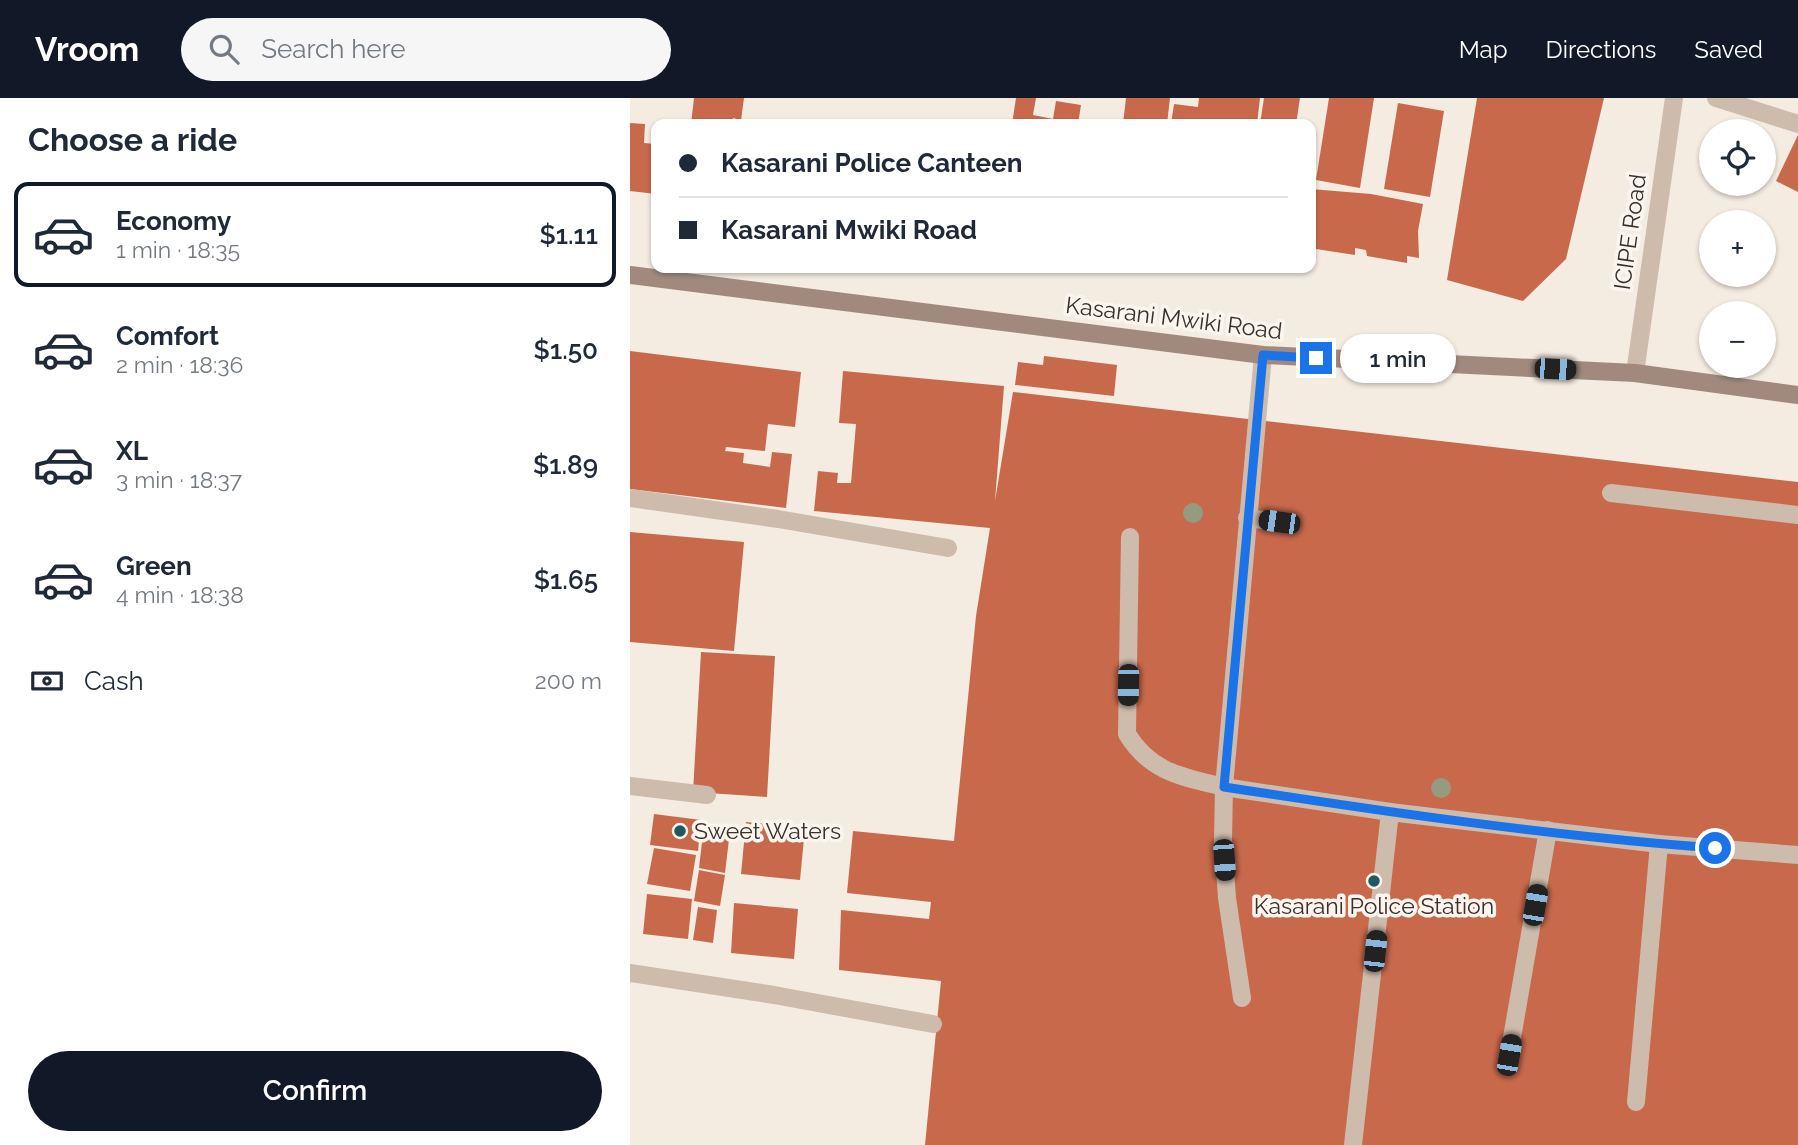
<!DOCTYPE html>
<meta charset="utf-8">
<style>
body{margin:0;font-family:Raleway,sans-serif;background:#f6f6f7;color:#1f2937;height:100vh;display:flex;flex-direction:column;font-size:26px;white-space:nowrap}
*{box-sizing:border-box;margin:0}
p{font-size:23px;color:#747a83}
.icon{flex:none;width:38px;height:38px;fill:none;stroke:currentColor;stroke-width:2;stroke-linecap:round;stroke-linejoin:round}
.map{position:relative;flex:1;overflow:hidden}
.sheet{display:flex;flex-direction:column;background:#fff;width:630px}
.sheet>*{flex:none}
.guide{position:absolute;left:21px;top:21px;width:665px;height:154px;border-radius:14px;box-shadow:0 2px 5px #0004;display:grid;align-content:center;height:154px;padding:0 28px;background:#fff}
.tools{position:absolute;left:1069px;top:21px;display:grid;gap:14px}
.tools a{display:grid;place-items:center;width:77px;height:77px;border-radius:50%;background:#fff;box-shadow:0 2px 5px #0004;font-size:35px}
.end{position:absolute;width:32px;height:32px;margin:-16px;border:9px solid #1a73e8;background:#fff;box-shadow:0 0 0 4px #fff}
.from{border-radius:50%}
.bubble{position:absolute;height:49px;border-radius:24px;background:#fff;box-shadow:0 2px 5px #0004;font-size:23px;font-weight:600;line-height:49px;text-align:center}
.car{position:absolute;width:21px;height:42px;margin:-21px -10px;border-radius:9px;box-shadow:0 0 5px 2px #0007;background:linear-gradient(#222 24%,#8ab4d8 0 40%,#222 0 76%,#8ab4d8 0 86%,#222 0)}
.guide b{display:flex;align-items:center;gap:24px;height:66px;font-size:26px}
.guide b+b{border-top:2px solid #e0e1e3}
.guide i{width:18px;height:18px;background:#1f2937}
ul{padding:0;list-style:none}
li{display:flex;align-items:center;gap:21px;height:105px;margin:0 14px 10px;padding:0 14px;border:4px solid transparent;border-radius:14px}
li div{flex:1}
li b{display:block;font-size:26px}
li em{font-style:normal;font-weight:600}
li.selected{border-color:#111827}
li>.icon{width:63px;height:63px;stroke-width:1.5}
h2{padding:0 28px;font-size:32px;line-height:84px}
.pay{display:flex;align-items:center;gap:18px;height:77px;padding:0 28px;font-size:26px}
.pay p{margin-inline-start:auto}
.cta{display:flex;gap:14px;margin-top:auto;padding:14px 28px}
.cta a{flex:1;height:80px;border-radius:42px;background:#111827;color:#fff;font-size:28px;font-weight:600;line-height:80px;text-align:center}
header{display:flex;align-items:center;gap:42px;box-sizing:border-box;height:98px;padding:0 35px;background:#111827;color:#fff}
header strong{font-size:33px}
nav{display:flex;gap:38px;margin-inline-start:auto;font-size:24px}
.search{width:490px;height:63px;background:#f6f6f7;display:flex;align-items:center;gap:18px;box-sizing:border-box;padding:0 24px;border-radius:38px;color:#747a83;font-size:26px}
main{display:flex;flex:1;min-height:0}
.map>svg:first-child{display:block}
</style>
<header>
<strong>Vroom</strong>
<div class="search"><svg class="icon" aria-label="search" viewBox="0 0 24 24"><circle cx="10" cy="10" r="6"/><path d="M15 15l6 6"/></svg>Search here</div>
<nav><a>Map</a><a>Directions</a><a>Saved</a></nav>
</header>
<main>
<section class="sheet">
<h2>Choose a ride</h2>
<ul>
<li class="selected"><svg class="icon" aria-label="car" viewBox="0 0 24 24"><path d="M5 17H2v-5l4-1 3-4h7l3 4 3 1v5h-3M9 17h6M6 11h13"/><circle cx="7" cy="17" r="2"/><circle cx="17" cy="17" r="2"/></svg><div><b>Economy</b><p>1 min · 18:35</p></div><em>$1.11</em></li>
<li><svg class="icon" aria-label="car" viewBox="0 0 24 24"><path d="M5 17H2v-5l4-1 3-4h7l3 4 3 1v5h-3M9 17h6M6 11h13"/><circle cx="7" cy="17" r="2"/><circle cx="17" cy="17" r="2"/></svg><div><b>Comfort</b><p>2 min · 18:36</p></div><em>$1.50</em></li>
<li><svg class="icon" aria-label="car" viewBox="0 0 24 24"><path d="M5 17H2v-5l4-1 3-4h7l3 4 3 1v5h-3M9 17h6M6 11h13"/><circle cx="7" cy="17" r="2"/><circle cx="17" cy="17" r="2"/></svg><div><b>XL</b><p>3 min · 18:37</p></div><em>$1.89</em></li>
<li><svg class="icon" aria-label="car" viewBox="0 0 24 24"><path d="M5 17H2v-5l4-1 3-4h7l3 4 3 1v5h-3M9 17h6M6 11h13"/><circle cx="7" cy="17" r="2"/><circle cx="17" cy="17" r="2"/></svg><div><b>Green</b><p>4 min · 18:38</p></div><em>$1.65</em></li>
</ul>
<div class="pay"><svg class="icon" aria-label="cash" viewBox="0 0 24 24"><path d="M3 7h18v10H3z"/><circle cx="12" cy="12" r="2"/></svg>Cash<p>200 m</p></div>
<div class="cta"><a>Confirm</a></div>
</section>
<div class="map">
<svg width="1168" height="1047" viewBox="0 0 1168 1047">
<rect width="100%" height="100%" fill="#f4ebe1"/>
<g fill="#c8694b">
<polygon points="64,0 114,0 111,22 103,20 102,26 61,26"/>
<polygon points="386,0 406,0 403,17 423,21 426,3 451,7 448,26 382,26"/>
<polygon points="496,0 540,0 537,26 493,26"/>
<polygon points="569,0 630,0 627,26 541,26 544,6 568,9"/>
<polygon points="634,0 670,0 666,26 630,26"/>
<polygon points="699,0 744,0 730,90 686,82"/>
<polygon points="847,0 974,0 936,161 893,203 817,182"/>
<polygon points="768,5 814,13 800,99 754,91"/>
<polygon points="0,25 15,26 14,45 26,46 26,96 0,93"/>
<polygon points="1168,37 1168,94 1146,83"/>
<polygon points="681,91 741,96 793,106 788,133 789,160 777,158 777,165 737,158 736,152 725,150 725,157 686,151 685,144 681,143"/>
<polygon points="0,253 171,274 165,329 138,326 135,353 96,349 95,353 114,355 113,365 140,369 142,354 162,356 156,410 0,391"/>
<polygon points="414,258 487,267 484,298 385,287 388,264 413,267"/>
<polygon points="213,273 374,288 365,403 383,294 1168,384 1168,1047 295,1047 311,883 209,872 211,812 299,821 301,804 217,795 223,733 324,743 346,518 360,430 184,413 188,373 208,375 207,385 221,385 226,326 209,325"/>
<polygon points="0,434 114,444 104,553 0,544"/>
<polygon points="71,554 145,558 137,699 63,694"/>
<polygon points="24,716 71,722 68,753 20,747"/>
<polygon points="116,724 175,730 170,782 111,776"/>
<polygon points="74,727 100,733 95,775 69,770"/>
<polygon points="24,750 66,757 60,793 17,786"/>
<polygon points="69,772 95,777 90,808 64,803"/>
<polygon points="17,796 62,801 58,841 13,836"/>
<polygon points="104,805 168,811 164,861 101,855"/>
<polygon points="68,809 87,812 83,845 63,842"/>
</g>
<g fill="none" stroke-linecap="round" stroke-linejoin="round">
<g stroke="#cdbbac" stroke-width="18">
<polyline points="1086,0 1168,26"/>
<polyline points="633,257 594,689 760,714 723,1047"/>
<polyline points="981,395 1168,417"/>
<polyline points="0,400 148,421 318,450"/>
<polyline points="617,420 649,424"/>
<path d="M500 439 497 636C521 675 553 679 594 689L593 743 597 800 612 900"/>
<polyline points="0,688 77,697"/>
<polyline points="760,714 1029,746 1168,757"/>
<polyline points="0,875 144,897 303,926"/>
<polyline points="879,957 918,732"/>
<polyline points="1006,1004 1029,746"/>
</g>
<polyline stroke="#cdbbac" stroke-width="18" points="1005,275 1044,0"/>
<polyline stroke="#a18a7d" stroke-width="18" points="0,177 633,257 1005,275 1168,297"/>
</g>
<g fill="#969b7f">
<circle cx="563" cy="415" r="10"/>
<circle cx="811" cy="690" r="10"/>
</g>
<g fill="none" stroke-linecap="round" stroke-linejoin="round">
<path stroke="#1a73e8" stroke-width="9" d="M686 260 633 257 594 689C757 714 921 738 1085 750"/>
</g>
<g fill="#1f5a5e" stroke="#fbf5ee" stroke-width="2.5">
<circle cx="50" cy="733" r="7"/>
<circle cx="744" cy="783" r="7"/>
</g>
<g text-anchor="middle" stroke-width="7" stroke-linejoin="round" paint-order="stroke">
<g font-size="23" fill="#3b302b" stroke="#fbf5ee">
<text transform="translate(1000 134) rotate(-82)" y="8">ICIPE Road</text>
<text transform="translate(544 220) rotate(7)" y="8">Kasarani Mwiki Road</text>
</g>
<g font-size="23" fill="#3b302b" stroke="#fbf5ee" text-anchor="start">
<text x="64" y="741">Sweet Waters</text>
<text x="744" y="816" text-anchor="middle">Kasarani Police Station</text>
</g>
</g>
</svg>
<div class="tools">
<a><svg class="icon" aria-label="locate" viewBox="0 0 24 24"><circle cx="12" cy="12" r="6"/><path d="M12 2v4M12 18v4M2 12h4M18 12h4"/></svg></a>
<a>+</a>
<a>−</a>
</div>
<i class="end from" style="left:1085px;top:750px"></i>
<i class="end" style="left:686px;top:260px"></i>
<div class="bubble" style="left:710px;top:236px;width:116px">1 min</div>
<i class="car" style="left:925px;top:271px;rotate:93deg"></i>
<i class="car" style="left:649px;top:424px;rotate:278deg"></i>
<i class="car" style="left:498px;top:587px;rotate:181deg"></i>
<i class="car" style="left:594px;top:762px;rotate:176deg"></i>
<i class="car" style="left:905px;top:807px;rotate:10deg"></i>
<i class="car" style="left:745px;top:853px;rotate:6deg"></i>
<i class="car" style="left:879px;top:957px;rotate:10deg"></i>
<div class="guide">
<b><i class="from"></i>Kasarani Police Canteen</b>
<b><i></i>Kasarani Mwiki Road</b>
</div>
</div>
</main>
